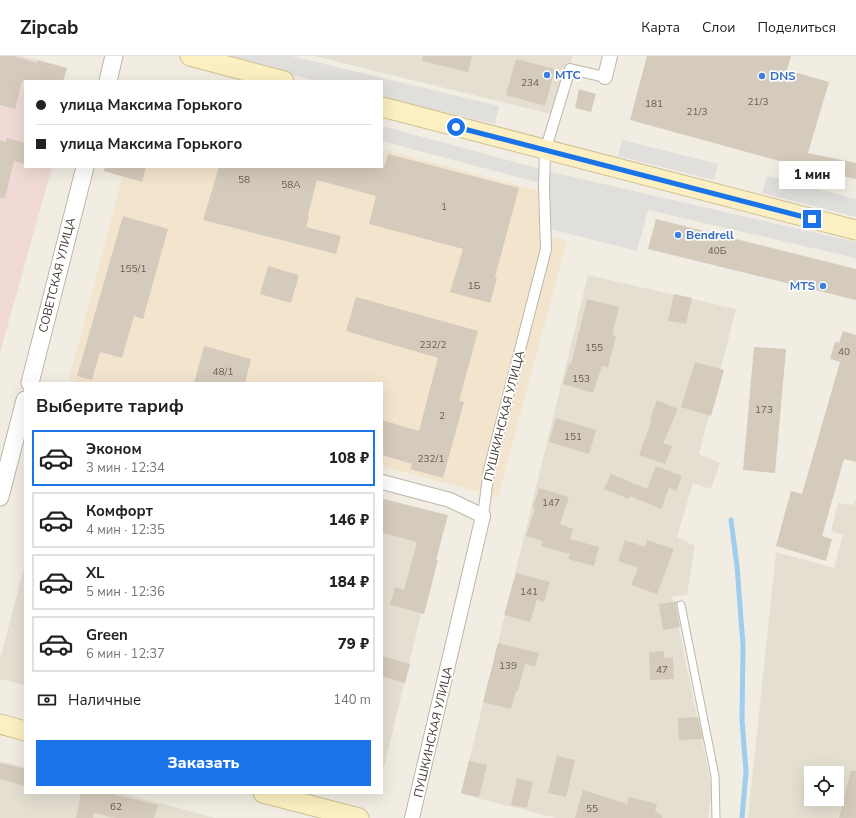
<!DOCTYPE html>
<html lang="ru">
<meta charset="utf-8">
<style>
body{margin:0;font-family:"Nunito Sans",sans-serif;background:#f2f2f2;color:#222;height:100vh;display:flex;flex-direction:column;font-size:15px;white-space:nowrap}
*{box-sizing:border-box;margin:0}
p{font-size:13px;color:#767676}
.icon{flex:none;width:22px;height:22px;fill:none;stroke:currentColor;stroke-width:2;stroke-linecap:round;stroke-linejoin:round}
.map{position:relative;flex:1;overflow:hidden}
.side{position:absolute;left:24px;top:326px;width:359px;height:412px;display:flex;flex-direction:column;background:#fff;border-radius:0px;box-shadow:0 4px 16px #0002}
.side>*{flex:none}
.top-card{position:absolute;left:24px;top:24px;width:359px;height:88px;border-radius:0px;box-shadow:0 4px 16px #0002;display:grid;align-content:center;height:88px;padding:0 12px;background:#fff}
.tools{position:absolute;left:804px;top:710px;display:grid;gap:8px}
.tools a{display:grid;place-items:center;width:40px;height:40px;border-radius:0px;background:#fff;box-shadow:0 4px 16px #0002;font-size:20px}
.end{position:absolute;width:18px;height:18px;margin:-9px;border:5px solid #1a73e8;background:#fff;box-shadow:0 0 0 2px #fff}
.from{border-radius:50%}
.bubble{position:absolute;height:28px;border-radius:0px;background:#fff;box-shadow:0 4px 16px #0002;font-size:13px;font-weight:800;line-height:28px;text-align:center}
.top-card b{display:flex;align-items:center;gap:14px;height:38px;font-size:15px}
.top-card b+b{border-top:1px solid #e0e0e0}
.top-card i{width:10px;height:10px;background:#222}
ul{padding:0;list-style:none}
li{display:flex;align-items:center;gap:12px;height:56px;margin:0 8px 6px;padding:0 4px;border:2px solid #e0e0e0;border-radius:0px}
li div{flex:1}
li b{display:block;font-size:15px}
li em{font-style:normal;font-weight:800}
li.selected{border-color:#1a73e8}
li>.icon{width:36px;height:36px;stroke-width:1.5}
h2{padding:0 12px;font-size:18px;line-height:48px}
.pay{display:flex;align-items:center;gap:10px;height:44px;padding:0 12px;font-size:15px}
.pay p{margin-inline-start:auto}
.button{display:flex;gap:8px;margin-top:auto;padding:8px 12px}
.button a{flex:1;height:46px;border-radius:0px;background:#1a73e8;color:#fff;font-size:16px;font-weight:800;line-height:46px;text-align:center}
header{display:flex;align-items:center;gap:24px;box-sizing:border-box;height:56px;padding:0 20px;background:#fff;border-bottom:1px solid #e0e0e0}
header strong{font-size:19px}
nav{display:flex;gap:22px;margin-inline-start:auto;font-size:14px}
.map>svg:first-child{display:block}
</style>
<header>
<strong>Zipcab</strong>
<nav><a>Карта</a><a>Слои</a><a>Поделиться</a></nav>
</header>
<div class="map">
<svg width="856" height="762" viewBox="0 0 856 762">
<rect width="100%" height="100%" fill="#f1ede3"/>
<g fill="#e4dfd1" fill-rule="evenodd">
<polygon points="315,0 573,0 555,59"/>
<polygon points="588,219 736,253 699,398 720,407 711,433 693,427 677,481 695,490 687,539 672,540 712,733 708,762 556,762 461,738"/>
<polygon points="382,442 445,459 382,719"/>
<path d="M856 444V762H748L776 496 834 512 843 479 831 475 838 447 852 449ZM811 717H837V743H811Z"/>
<polygon points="25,508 25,629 0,623 0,604"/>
<polygon points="0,705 25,711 25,737 122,737 215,762 0,762"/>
</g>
<polygon fill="#f3e4ce" points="382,93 546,137 549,180 567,185 498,441 382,410 382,327 79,327 69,324 125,111 382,111"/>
<polygon fill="#f1dad6" points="0,0 21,0 67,12 63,25 25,25 25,111 52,111 0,297"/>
<g fill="#e1dfdb">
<polygon points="213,0 291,0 499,50 495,68 382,41 382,25 317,25"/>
<polygon points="382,70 551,116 856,186 856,202 648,154 637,195 550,173 548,129 382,85"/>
<polygon points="622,84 718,108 714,124 618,100"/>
<polygon points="767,120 856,143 856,161 762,137"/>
</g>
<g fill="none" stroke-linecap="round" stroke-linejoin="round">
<polyline stroke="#a0cced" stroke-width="5" points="731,464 737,510 743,590 742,664 746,716 742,762"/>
</g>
<g fill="#d5cbbc">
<polygon points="0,0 13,0 37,7 38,4 67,12 63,25 22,25 15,53 0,49"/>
<polygon points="423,0 472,0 468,16 422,5"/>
<polygon points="647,0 791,0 787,14 829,26 808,97 856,107 856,123 805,112 630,64"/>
<polygon points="516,3 555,13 545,50 506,39"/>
<polygon points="579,33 596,38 591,56 575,52"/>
<polygon points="7,82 25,87 25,108 14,105 5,142 0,142 0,84 6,86"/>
<polygon points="388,98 519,132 495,221 497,222 490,247 450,236 463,193 369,168 376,140 317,124 308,159 309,160 306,171 341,180 336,198 203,164 219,111 384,111"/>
<polygon points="105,111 146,111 142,126 104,115"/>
<polygon points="123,160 168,173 143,263 134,260 122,302 100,296 92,324 77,320"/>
<polygon points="656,163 856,213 856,244 648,193"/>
<polygon points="268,210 299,219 291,247 260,238"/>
<polygon points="674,238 692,242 686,268 668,265"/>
<polygon points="356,241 478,275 459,345 464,346 443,422 410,413 412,408 382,399 382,364 419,375 438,302 346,275"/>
<polygon points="587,243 619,251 612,279 616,280 608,311 602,310 593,337 563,328 569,308 571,308"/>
<polygon points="843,275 856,279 856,406 844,403 822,480 832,483 826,505 776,490 791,435 802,438 840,306 830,303 835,286 839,287"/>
<polygon points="204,290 251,303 245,327 194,327"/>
<polygon points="754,291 786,293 775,417 743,414"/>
<polygon points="695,306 724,314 711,360 681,351"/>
<polygon points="657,344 678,353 663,387 672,390 665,408 639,399 652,364 650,363"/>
<polygon points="556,362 596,374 589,398 549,386"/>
<polygon points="656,410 682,420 676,435 669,432 661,453 630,440 629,443 604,433 611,418 647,433"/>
<polygon points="539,432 569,441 560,468 573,473 570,483 599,491 594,510 568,503 570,498 541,490 543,485 526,480 535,452 533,451"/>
<polygon points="382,443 448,459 436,504 438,504 424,558 390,549 395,531 404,534 417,486 382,477"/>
<polygon points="625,484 645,491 647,484 674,493 657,538 631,529 638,512 618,505"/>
<polygon points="516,517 550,526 544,546 537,544 530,566 504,559"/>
<polygon points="678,545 676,550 680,571 663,574 659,548"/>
<polygon points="498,587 539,597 535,611 525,608 518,635 516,635 511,653 483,646"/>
<polygon points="664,595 664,602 673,601 674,623 650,624 649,596"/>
<polygon points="382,600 410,608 405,627 382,620"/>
<polygon points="698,661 703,683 679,684 678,662"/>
<polygon points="557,700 575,704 566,741 548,737"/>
<polygon points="469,705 487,709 479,741 461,737"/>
<polygon points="0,707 25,713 25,730 0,723"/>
<polygon points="851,715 856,715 856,762 839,762"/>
<polygon points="517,722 533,726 527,752 511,749"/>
<polygon points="583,734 627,748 629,741 657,748 655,756 662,759 662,762 575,762"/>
<polygon points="81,737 108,737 158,749 154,762 115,762 94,757 93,762 76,762"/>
</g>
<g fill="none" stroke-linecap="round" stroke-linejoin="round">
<defs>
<polyline id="service" points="681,549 715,720 716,762"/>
<polyline id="pedestrian" points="483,460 489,414 546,193 544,132 545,95 570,13 605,21"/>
<g id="minor">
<polyline points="605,21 610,0"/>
<polyline points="382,426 450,444 483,460 412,762"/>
</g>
<g id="tertiary">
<polyline points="108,25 114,0"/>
<polyline points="30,327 85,111"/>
<polyline points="0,441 25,344"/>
</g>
<g id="secondary">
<polyline points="190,0 284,25"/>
<polyline points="382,51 856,174"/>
<polyline points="0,668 25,675"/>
<polyline points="263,737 359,762"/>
</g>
</defs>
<use href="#service" stroke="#beb7a9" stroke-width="9"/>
<use href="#pedestrian" stroke="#beb7a9" stroke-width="12"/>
<use href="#minor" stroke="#beb7a9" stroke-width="16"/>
<use href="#tertiary" stroke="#beb7a9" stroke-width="19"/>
<use href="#secondary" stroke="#d0c194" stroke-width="21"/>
<use href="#service" stroke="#fff" stroke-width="7"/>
<use href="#pedestrian" stroke="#fff" stroke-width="10"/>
<use href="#minor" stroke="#fff" stroke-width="14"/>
<use href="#tertiary" stroke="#fff" stroke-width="17"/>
<use href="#secondary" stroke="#fcefc1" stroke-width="19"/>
</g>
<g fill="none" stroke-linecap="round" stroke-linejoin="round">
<polyline stroke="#1a73e8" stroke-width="5" points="456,71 812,163"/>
</g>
<g fill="#3f7fe0" stroke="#fff" stroke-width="1.5">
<circle cx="547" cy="19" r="4"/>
<circle cx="762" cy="20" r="4"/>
<circle cx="678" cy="179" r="4"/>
<circle cx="823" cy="230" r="4"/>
</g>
<g text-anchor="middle" stroke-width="3.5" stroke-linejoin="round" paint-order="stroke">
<g font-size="10" fill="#676055">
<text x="530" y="30">234</text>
<text x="758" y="49">21/3</text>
<text x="654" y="51">181</text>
<text x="697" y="59">21/3</text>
<text x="244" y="127">58</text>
<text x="291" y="132">58А</text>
<text x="444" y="154">1</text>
<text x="717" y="198">40Б</text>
<text x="133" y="216">155/1</text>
<text x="474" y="233">1Б</text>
<text x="433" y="292">232/2</text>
<text x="594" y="295">155</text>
<text x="844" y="299">40</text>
<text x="223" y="319">48/1</text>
<text x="581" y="326">153</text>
<text x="764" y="357">173</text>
<text x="442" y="363">2</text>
<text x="573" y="384">151</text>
<text x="431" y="406">232/1</text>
<text x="551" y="450">147</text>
<text x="529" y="539">141</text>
<text x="508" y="613">139</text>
<text x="662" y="617">47</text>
<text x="116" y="754">62</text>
<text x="592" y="756">55</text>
</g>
<g font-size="12" font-weight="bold" fill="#366cbe" stroke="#fff" text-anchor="start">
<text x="555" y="23">МТС</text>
<text x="770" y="24">DNS</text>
<text x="686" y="183">Bendrell</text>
<text x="815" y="234" text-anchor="end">MTS</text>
</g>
<g font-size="12" fill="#423d33" stroke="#fff">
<text transform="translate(57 219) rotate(-76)" y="4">СОВЕТСКАЯ УЛИЦА</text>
<text transform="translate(504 360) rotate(-76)" y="4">ПУШКИНСКАЯ УЛИЦА</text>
<text transform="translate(433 676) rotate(-77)" y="4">ПУШКИНСКАЯ УЛИЦА</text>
</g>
</g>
</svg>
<div class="tools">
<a><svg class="icon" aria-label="locate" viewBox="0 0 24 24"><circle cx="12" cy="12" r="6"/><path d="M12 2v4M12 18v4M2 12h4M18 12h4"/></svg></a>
</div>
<i class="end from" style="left:456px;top:71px"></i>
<i class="end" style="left:812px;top:163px"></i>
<div class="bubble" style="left:779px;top:105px;width:66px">1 мин</div>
<div class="top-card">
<b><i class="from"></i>улица Максима Горького</b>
<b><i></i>улица Максима Горького</b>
</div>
<section class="side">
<h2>Выберите тариф</h2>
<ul>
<li class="selected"><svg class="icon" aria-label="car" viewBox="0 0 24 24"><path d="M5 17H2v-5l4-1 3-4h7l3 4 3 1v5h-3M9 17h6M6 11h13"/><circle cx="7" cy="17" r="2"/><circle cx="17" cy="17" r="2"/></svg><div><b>Эконом</b><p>3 мин · 12:34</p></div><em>108 ₽</em></li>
<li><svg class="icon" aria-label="car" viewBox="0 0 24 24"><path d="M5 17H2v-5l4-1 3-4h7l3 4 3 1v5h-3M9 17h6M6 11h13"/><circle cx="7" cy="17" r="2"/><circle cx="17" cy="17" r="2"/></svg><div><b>Комфорт</b><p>4 мин · 12:35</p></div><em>146 ₽</em></li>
<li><svg class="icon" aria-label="car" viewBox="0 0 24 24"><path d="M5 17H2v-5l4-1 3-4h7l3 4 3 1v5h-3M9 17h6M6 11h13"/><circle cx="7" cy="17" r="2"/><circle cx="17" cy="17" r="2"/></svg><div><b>XL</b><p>5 мин · 12:36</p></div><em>184 ₽</em></li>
<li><svg class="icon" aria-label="car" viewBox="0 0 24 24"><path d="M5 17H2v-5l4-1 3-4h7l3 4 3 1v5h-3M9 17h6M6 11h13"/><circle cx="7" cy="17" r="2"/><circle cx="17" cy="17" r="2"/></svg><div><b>Green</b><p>6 мин · 12:37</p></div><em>79 ₽</em></li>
</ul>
<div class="pay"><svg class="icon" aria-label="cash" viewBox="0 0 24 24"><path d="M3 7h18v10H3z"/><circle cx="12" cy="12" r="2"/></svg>Наличные<p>140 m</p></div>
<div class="button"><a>Заказать</a></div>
</section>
</div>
